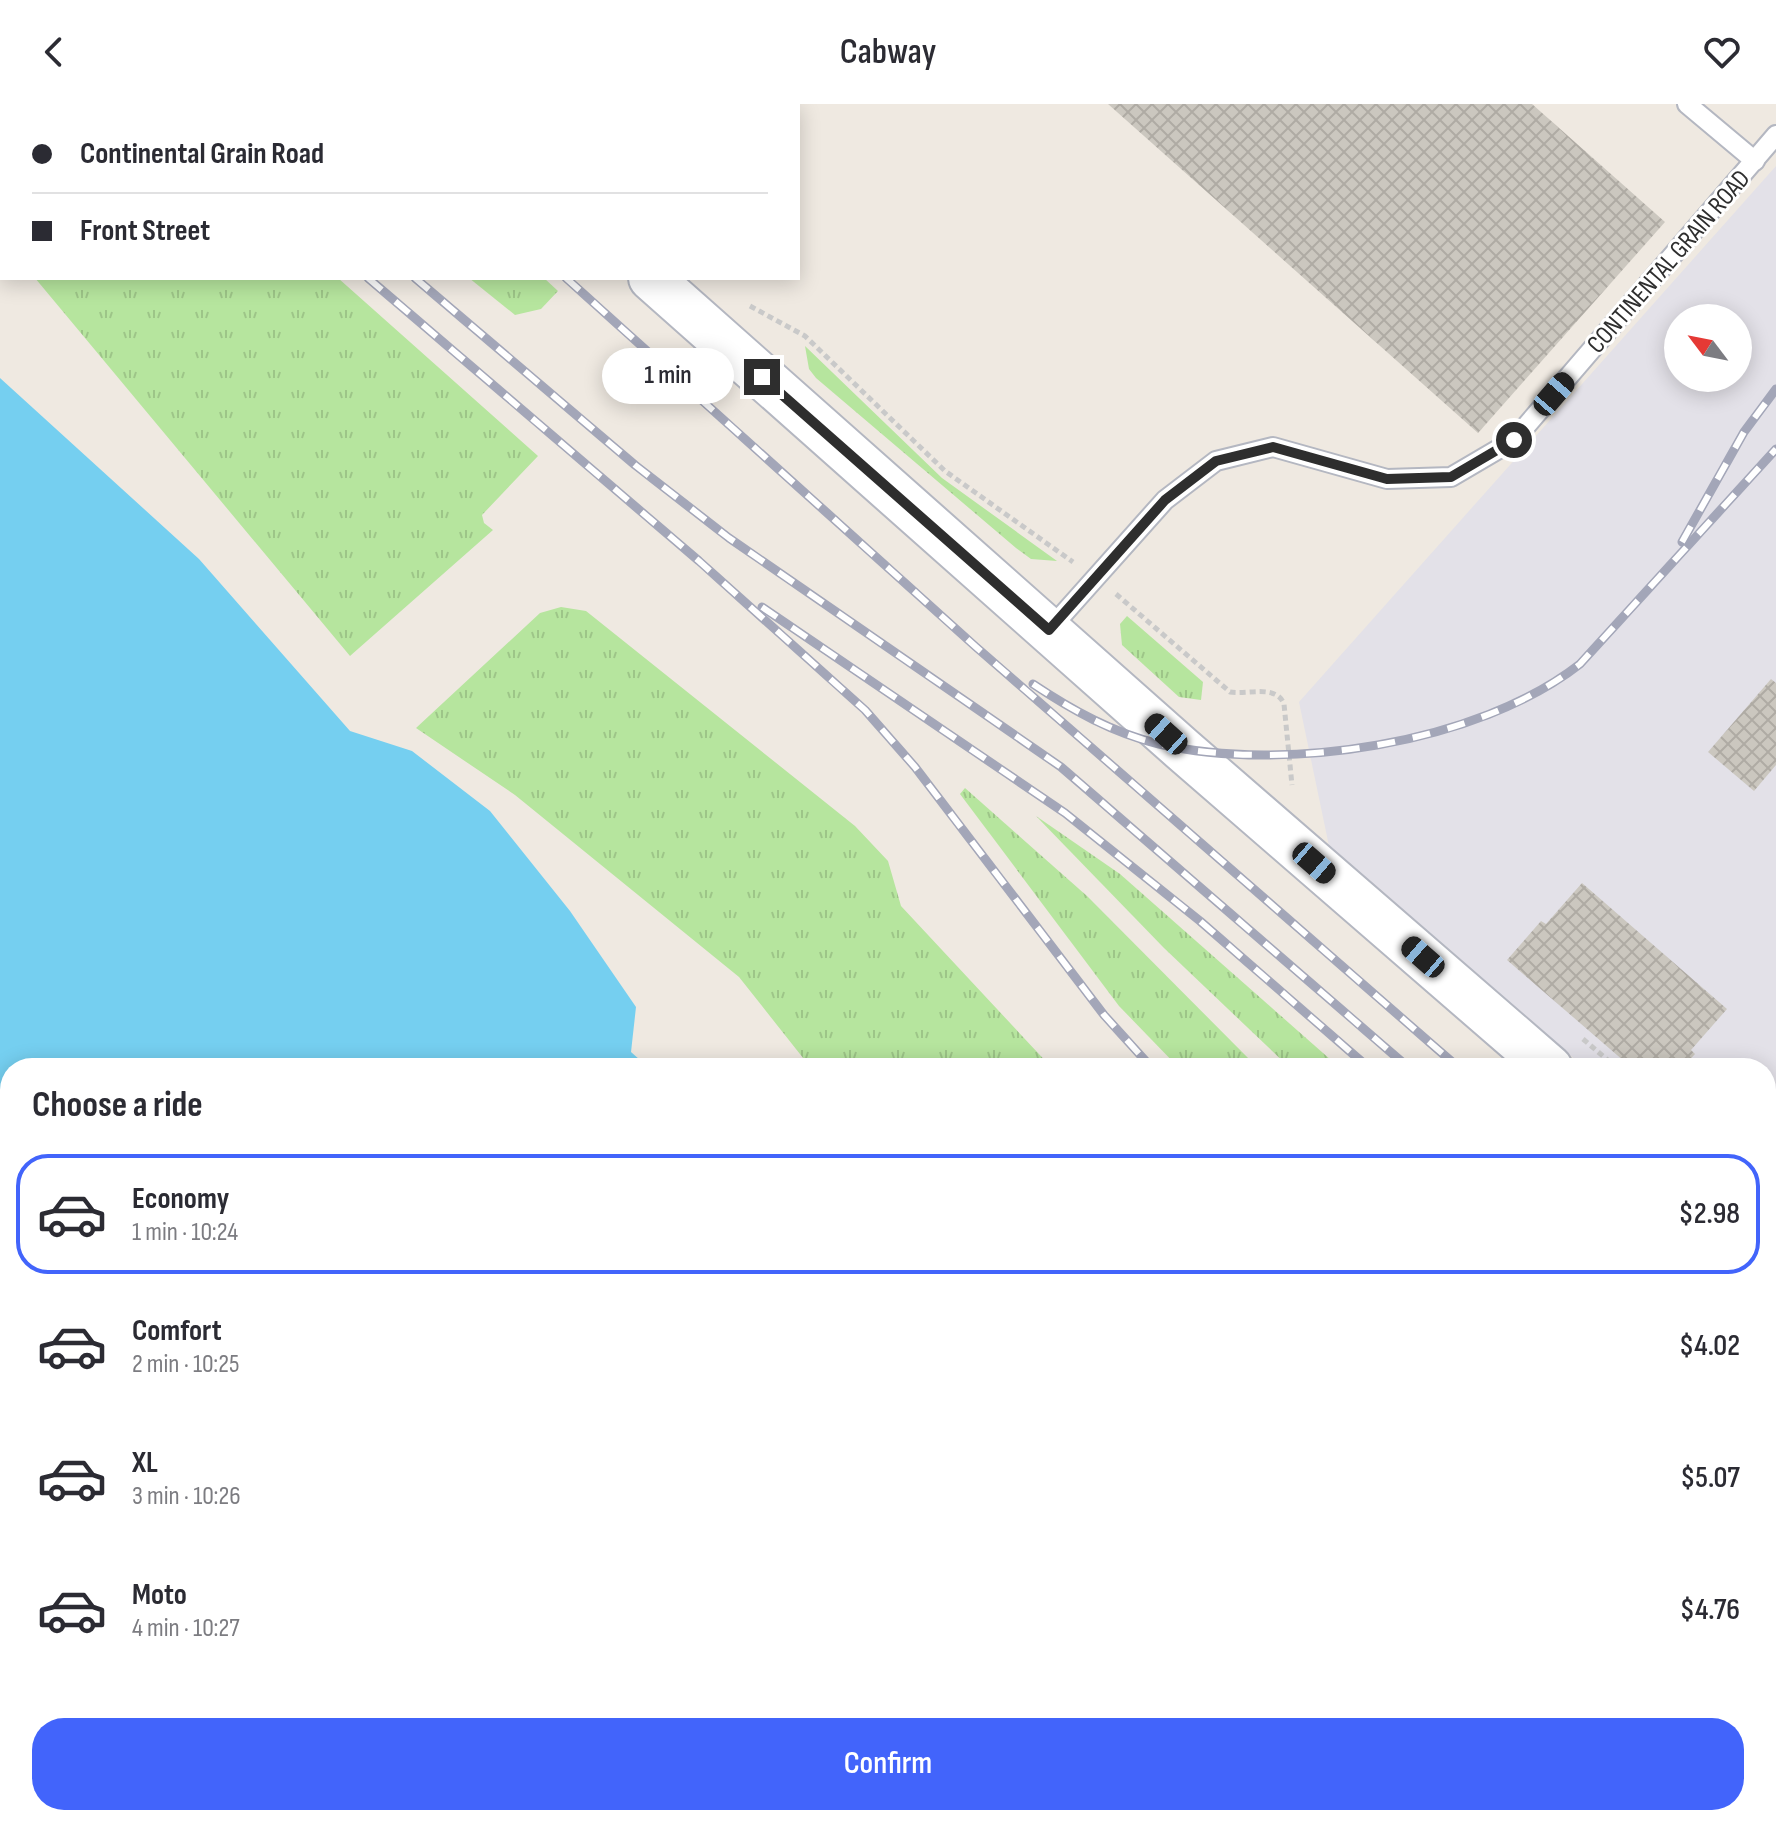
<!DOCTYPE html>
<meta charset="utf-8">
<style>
body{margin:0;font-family:"Sofia Sans Condensed",sans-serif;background:#f2f2f3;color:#2b2b33;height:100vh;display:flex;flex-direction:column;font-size:30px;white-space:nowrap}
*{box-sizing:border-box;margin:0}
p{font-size:26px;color:#7c7c81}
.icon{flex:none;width:44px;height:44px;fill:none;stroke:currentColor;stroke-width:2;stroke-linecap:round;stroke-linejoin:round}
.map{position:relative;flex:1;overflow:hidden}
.side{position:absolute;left:0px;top:954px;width:1776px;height:768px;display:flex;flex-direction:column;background:#fff;border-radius:32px 32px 0 0;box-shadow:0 4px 20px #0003}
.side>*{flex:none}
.top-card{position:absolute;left:0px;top:0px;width:800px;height:176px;box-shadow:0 4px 20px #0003;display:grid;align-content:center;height:176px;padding:0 32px;background:#fff}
.needle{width:52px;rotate:302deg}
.tools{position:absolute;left:1664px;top:200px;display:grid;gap:16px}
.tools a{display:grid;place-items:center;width:88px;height:88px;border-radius:50%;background:#fff;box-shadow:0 4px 20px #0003;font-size:40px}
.end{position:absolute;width:36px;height:36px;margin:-18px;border:10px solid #2e2e2e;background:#fff;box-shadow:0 0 0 4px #fff}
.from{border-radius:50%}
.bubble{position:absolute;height:56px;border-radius:28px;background:#fff;box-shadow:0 4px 20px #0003;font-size:26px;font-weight:600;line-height:56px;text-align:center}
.car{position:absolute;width:24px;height:48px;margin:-24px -12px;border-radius:10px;box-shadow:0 0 6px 2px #0007;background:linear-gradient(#222 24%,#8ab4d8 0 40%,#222 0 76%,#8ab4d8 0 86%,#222 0)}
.top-card b{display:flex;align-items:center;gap:28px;height:76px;font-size:30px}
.top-card b+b{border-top:2px solid #e1e1e2}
.top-card i{width:20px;height:20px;background:#2b2b33}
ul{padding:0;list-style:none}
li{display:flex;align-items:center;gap:24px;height:120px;margin:0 16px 12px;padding:0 16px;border:4px solid transparent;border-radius:32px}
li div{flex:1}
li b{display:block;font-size:30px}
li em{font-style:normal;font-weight:600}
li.active{border-color:#4264fb}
li>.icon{width:72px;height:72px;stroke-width:1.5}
h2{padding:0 32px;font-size:36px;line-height:96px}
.primary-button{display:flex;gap:16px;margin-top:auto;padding:16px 32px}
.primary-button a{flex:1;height:92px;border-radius:32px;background:#4264fb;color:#fff;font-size:32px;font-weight:600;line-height:92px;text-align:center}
header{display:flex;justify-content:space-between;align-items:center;height:104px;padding:0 32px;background:#fff;font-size:36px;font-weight:600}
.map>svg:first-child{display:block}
</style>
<header><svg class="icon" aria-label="back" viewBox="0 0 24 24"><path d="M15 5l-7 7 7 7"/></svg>Cabway<svg class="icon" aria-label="heart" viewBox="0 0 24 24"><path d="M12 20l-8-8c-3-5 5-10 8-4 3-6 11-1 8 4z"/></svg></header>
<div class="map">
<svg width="1776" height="1722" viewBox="0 0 1776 1722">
<defs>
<pattern id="grass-tufts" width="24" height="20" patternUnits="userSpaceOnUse" patternTransform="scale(2)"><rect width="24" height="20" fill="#b6e59e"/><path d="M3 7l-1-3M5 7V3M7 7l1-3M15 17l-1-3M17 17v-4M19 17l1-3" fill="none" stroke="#9dc588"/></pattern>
<pattern id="building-cross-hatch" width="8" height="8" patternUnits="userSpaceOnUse" patternTransform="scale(2)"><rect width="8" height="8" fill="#cbc7bf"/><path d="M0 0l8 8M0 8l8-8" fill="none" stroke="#afaba4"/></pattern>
</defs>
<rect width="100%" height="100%" fill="#efe9e1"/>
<path fill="#e3e1e8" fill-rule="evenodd" d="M1776 62V1130L1766 1121V964H1585L1329 742 1299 598ZM1678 214H1738V274H1678Z"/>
<g fill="url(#grass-tufts)">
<polygon points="35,174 338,174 538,352 482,411 484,419 493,426 350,552"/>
<polygon points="469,174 544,174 558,187 541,205 515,211"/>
<polygon points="805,242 942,374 1057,457 1031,455 1016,444 816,274 809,265"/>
<polygon points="561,503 586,507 855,722 888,757 901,802 1052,964 811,964 739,873 515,691 416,624 540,509"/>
<polygon points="1127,512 1203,578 1201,596 1179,593 1122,541 1120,520"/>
<polygon points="965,684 1087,792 1258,964 1179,964 1119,902 960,690"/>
<polygon points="1036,712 1120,770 1340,964 1290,964 1164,844"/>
<polygon points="1766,1333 1776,1342 1776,1411 1766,1402"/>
<polygon points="1766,1430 1776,1440 1776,1523 1766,1514"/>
<polygon points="1766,1700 1776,1706 1776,1722 1713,1722 1719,1712 1766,1712"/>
<polygon points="1376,1712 1690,1712 1685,1722 1388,1722"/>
</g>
<polygon fill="#75cff0" points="0,274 199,455 350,627 412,647 490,707 570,807 636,903 631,948 649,964 10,964 10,1712 1376,1712 1388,1722 0,1722"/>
<g fill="url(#building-cross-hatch)">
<polygon points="1108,0 1532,0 1665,118 1478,329"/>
<polygon points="1771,575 1776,579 1776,661 1754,687 1708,648"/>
<polygon points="1582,779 1727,905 1691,946 1695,950 1682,964 1632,964 1507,856 1541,817 1546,820"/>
</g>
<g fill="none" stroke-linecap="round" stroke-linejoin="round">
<defs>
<g id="lane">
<polyline points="1687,0 1755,57"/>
<polyline points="1049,526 1165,396 1216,357 1273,343 1387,375 1451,373 1514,336 1776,31"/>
</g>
<g id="secondary">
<polyline points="452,0 454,2"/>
<polyline points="651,174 1182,645 1550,964"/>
<polyline points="1766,1151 1776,1159"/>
</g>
</defs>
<use href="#lane" stroke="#b4b7c1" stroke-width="22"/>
<use href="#secondary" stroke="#b4b7c1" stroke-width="48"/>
<g stroke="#c9c9c9" stroke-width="5" stroke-dasharray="6 4" stroke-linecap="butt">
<polyline points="536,0 538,2"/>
<polyline points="750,202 805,232 945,367 1073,458"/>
<path d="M1116 490 1230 588C1248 591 1276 580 1284 600L1292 681"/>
<polyline points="1583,935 1617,964"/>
<polyline points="1766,1095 1776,1104"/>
</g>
<use href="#lane" stroke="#fff" stroke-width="18"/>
<use href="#secondary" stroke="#fff" stroke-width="44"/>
<defs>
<g id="rail">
<polyline points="169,0 171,2"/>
<polyline points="216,0 218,2"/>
<polyline points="367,0 369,2"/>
<polyline points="368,174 699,457 865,606 915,663 1104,911 1152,964"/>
<polyline points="415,174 635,361 729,434 1061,663 1409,964"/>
<polyline points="566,174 976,543 1459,964"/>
<polyline points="1682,438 1744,328 1776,285"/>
<polyline points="762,503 1065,709 1200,817 1369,964"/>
<path d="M1033 580C1072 606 1113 629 1159 640 1284 669 1478 640 1580 560L1776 345"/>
<polyline points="1766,1231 1776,1240"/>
<polyline points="1766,1275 1776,1283"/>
<polyline points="1766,1309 1776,1317"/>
</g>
</defs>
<use href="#rail" stroke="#a3a6b8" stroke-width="9"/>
<use href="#rail" stroke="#fff" stroke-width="6" stroke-dasharray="18" stroke-linecap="butt"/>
</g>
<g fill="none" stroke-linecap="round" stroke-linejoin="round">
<polyline stroke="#2e2e2e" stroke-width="10" points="762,273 1049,526 1165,396 1216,357 1273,343 1387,375 1451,373 1514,336"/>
</g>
<g text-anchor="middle" stroke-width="6" stroke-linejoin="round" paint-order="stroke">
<g font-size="26" fill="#2e2e2e" stroke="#fff">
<text transform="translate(1668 157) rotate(-49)" y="9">CONTINENTAL GRAIN ROAD</text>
</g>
</g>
</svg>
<div class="tools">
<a><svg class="needle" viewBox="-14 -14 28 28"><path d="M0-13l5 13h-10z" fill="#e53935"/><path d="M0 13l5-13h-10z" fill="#7c7c81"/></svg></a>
</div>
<i class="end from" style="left:1514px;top:336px"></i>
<i class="end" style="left:762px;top:273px"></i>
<div class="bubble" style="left:602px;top:244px;width:132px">1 min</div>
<i class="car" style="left:1554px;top:290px;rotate:41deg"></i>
<i class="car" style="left:1166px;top:630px;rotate:312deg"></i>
<i class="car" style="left:1314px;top:759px;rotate:131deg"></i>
<i class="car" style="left:1423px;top:853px;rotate:311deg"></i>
<div class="top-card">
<b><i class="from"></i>Continental Grain Road</b>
<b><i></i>Front Street</b>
</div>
<section class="side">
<h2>Choose a ride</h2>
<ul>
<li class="active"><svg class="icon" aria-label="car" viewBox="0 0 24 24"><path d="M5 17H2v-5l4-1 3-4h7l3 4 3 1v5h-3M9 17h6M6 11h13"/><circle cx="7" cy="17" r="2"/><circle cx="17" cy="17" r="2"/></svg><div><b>Economy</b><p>1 min · 10:24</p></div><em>$2.98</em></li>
<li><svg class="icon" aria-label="car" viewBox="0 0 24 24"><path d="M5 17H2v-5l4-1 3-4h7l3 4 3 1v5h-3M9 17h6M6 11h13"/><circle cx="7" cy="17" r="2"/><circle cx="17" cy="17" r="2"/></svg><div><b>Comfort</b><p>2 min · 10:25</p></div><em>$4.02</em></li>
<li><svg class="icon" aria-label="car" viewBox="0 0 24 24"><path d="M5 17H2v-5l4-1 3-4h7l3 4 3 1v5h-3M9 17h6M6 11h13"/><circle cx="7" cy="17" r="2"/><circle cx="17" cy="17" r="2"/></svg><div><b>XL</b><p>3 min · 10:26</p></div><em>$5.07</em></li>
<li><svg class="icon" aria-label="car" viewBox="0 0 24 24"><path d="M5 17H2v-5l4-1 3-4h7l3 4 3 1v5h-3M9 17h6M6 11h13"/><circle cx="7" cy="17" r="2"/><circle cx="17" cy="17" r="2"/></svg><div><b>Moto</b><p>4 min · 10:27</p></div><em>$4.76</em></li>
</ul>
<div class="primary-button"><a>Confirm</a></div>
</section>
</div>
